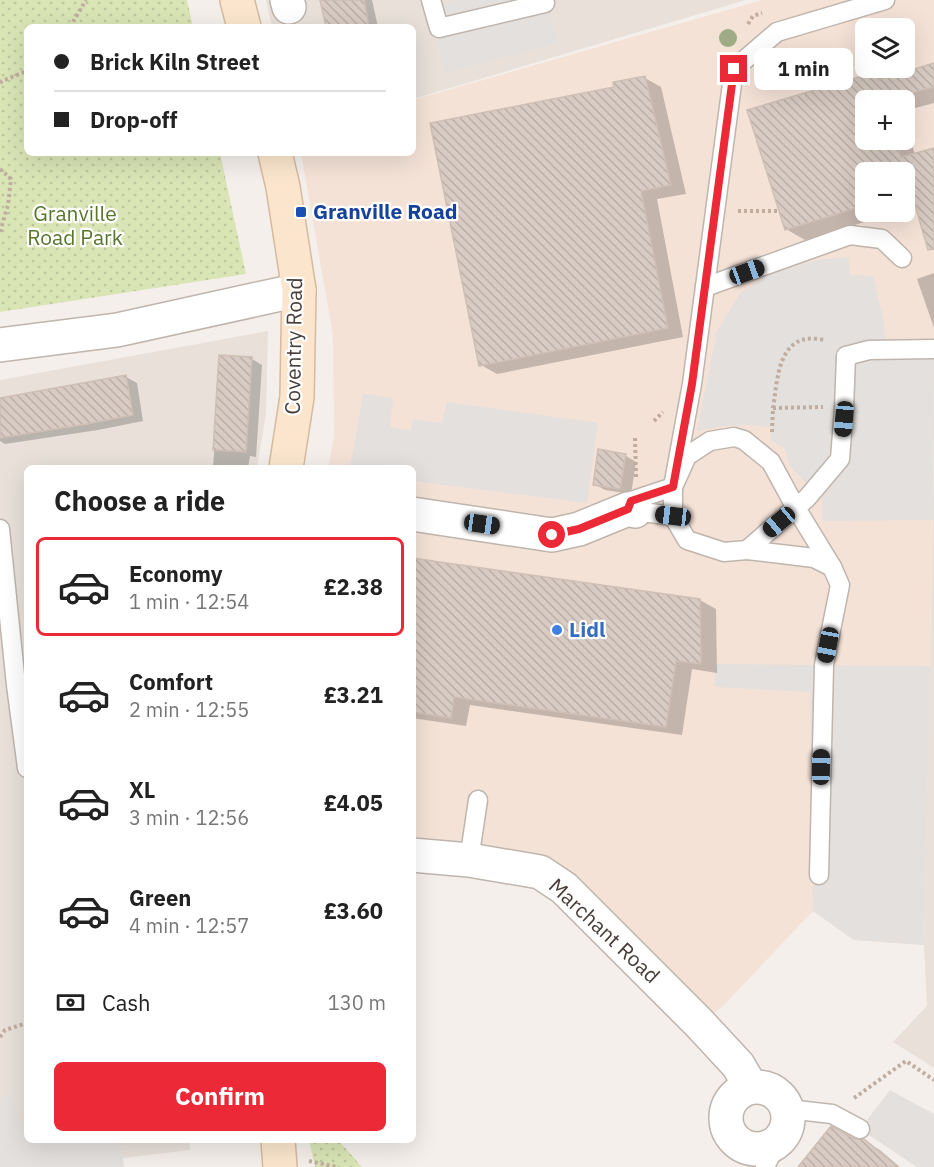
<!DOCTYPE html>
<meta charset="utf-8">
<style>
body{margin:0;font-family:"IBM Plex Sans",sans-serif;background:#f6f6f6;color:#222;height:100vh;display:flex;flex-direction:column;font-size:22px;white-space:nowrap}
*{box-sizing:border-box;margin:0}
p{font-size:20px;color:#767676}
.icon{flex:none;width:33px;height:33px;fill:none;stroke:currentColor;stroke-width:2;stroke-linecap:round;stroke-linejoin:round}
.map{position:relative;flex:1;overflow:hidden}
.side{position:absolute;left:24px;top:465px;width:392px;height:678px;display:flex;flex-direction:column;background:#fff;border-radius:9px;box-shadow:0 6px 24px #0002}
.side>*{flex:none}
.hud{position:absolute;left:24px;top:24px;width:392px;height:132px;border-radius:9px;box-shadow:0 6px 24px #0002;display:grid;align-content:center;height:132px;padding:0 30px;background:#fff}
.tools{position:absolute;left:855px;top:18px;display:grid;gap:12px}
.tools a{display:grid;place-items:center;width:60px;height:60px;border-radius:9px;background:#fff;box-shadow:0 6px 24px #0002;font-size:30px}
.end{position:absolute;width:27px;height:27px;margin:-14px;border:8px solid #ec2936;background:#fff;box-shadow:0 0 0 3px #fff}
.from{border-radius:50%}
.bubble{position:absolute;height:42px;border-radius:9px;background:#fff;box-shadow:0 6px 24px #0002;font-size:20px;font-weight:700;line-height:42px;text-align:center}
.car{position:absolute;width:18px;height:36px;margin:-18px -9px;border-radius:8px;box-shadow:0 0 4px 2px #0007;background:linear-gradient(#222 24%,#8ab4d8 0 40%,#222 0 76%,#8ab4d8 0 86%,#222 0)}
.hud b{display:flex;align-items:center;gap:21px;height:57px;font-size:22px}
.hud b+b{border-top:2px solid #e0e0e0}
.hud i{width:15px;height:15px;background:#222}
ul{padding:0;list-style:none}
li{display:flex;align-items:center;gap:18px;height:99px;margin:0 12px 9px;padding:0 18px;border:3px solid transparent;border-radius:9px}
li div{flex:1}
li b{display:block;font-size:22px}
li em{font-style:normal;font-weight:700}
li.active{border-color:#ec2936}
li>.icon{width:54px;height:54px;stroke-width:1.5}
h2{padding:0 30px;font-size:27px;line-height:72px}
.pay{display:flex;align-items:center;gap:15px;height:66px;padding:0 30px;font-size:22px}
.pay p{margin-inline-start:auto}
.primary-button{display:flex;gap:12px;margin-top:auto;padding:12px 30px}
.primary-button a{flex:1;height:69px;border-radius:9px;background:#ec2936;color:#fff;font-size:24px;font-weight:700;line-height:69px;text-align:center}
.map>svg:first-child{display:block}
</style>
<div class="map">
<svg width="934" height="1167" viewBox="0 0 934 1167">
<defs>
<pattern id="grass-dots" width="8" height="8" patternUnits="userSpaceOnUse" patternTransform="scale(1.5)"><rect width="8" height="8" fill="#dae5b6"/><path d="M2 2h.1M6 6h.1" fill="none" stroke="#bdc69d" stroke-width="1.8" stroke-linecap="round"/></pattern>
<pattern id="building-back-hatch" width="6" height="6" patternUnits="userSpaceOnUse" patternTransform="scale(1.5)"><rect width="6" height="6" fill="#d8cbc3"/><path d="M-1 5l2 2M0 0l6 6M5-1l2 2" fill="none" stroke="#bbafa8"/></pattern>
</defs>
<rect width="100%" height="100%" fill="#f4efea"/>
<g fill="#e8e0d9">
<polygon points="266,0 746,0 413,99 412,27 272,27"/>
<polygon points="268,331 266,413 257,468 27,468 27,1128 24,1128 11,1095 0,1098 0,380"/>
<polygon points="934,458 934,1068 893,1042 927,1006 924,945"/>
<polygon points="119,1140 190,1140 190,1150 123,1158"/>
</g>
<path fill="#f4e2d7" fill-rule="evenodd" d="M762 0H934V449L924 945 854 940 813 911 723 1006 700 1024 564 888 413 855 412 468H328L334 437 333 335 301 153H412L413 100ZM866 28H904V68H866ZM866 100H904V140H866ZM866 172H904V212H866Z"/>
<g fill="url(#grass-dots)">
<polygon points="0,0 187,0 193,27 27,27 27,153 220,153 246,274 0,312"/>
<polygon points="309,1140 338,1140 362,1167 315,1167"/>
</g>
<g fill="#e3e0de">
<polygon points="457,0 546,0 557,43 445,73 430,7"/>
<polygon points="848,257 850,275 873,276 883,318 888,357 934,357 933,520 823,521 822,499 790,466 784,448 770,440 772,427 747,425 723,426 697,431 717,331 740,293 770,274 817,260"/>
<polygon points="363,394 393,398 390,427 411,431 413,419 442,423 447,402 598,423 587,503 413,481 412,468 350,468"/>
<polygon points="716,664 930,666 924,945 854,940 813,911 810,692 715,687"/>
<polygon points="890,1090 934,1114 934,1167 917,1167 860,1129"/>
<polygon points="11,1094 24,1127 27,1128 27,1140 119,1140 123,1158 124,1167 0,1167 0,1098"/>
</g>
<g fill="#0003">
<polygon points="321,0 372,0 378,27 327,27"/>
<polygon points="934,65 934,103 904,111 904,100 866,100 866,140 904,140 904,117 915,155 934,149 934,228 917,206 904,210 904,172 866,172 866,212 898,212 805,240 786,229 875,73 886,79"/>
<polygon points="645,78 661,87 686,194 657,199 683,337 497,374 481,365 616,88"/>
<polygon points="934,273 934,328 917,279"/>
<polygon points="221,357 252,359 262,365 256,457 250,456 248,468 213,468"/>
<polygon points="126,377 137,383 143,421 98,430 5,444 0,441 0,399"/>
<polygon points="626,456 636,462 631,494 605,490 594,484"/>
<polygon points="412,560 700,600 716,609 717,673 692,669 682,735 470,705 466,726 412,718"/>
<polygon points="854,1140 863,1141 880,1150 900,1167 800,1167"/>
</g>
<g fill="url(#building-back-hatch)" stroke="#cfbfb4" stroke-width="1.5">
<polygon points="320,0 364,0 369,27 326,27"/>
<polygon points="934,63 934,87 885,100 866,100 866,140 896,140 901,157 934,148 934,249 928,250 911,191 904,193 904,172 866,172 866,205 785,230 747,110 876,72 878,80"/>
<polygon points="645,76 671,185 641,191 668,328 479,366 430,123 614,87 613,82"/>
<polygon points="219,355 252,357 246,452 213,450"/>
<polygon points="126,375 133,415 87,424 0,438 0,398"/>
<polygon points="598,449 626,454 620,489 593,485"/>
<polygon points="412,558 700,599 701,664 676,661 666,727 454,697 451,718 412,712"/>
<polygon points="831,1126 855,1139 864,1139 898,1167 798,1167"/>
</g>
<g fill="none" stroke-linecap="round" stroke-linejoin="round">
<defs>
<g id="lane">
<polyline points="431,0 439,28 545,3"/>
<polyline points="705,287 850,235 882,239 902,258"/>
<polyline points="631,501 673,487 692,384 734,69 777,32 885,0"/>
<polyline points="635,511 673,516"/>
<polyline points="0,529 16,685 27,768"/>
<polyline points="747,550 814,558 832,567"/>
<polyline points="469,860 478,800"/>
<polyline points="819,875 824,665 840,585 832,567 796,508 771,462 744,440 734,437 710,441 687,456 673,487 673,516 687,540 724,552 747,550 807,498 840,459 844,408 846,356 869,350 934,349"/>
<polyline points="788,1109 832,1114 860,1129"/>
<polyline points="765,1167 776,1144"/>
</g>
<g id="street">
<polyline points="287,0 289,7"/>
<polyline points="0,345 117,330 299,290"/>
<polyline points="412,514 552,535 579,529 628,509 635,511"/>
<polyline points="412,855 469,860 540,872 564,888 700,1024 738,1065 751,1087"/>
<circle cx="757" cy="1118" r="31"/>
</g>
<g id="secondary">
<polyline points="237,0 244,27"/>
<polyline points="275,153 283,187 299,290 297,397 286,468"/>
<polyline points="278,1140 280,1167"/>
</g>
</defs>
<use href="#lane" stroke="#bfb5ad" stroke-width="21"/>
<use href="#street" stroke="#bfb5ad" stroke-width="36"/>
<use href="#secondary" stroke="#d4ba9f" stroke-width="36"/>
<g stroke="#c0ad9f" stroke-width="4" stroke-dasharray="3 3" stroke-linecap="butt">
<polyline points="748,24 753,16 762,13"/>
<polyline points="70,27 86,0"/>
<polyline points="0,83 2,81 27,71"/>
<polyline points="0,169 11,179 8,205 0,232"/>
<polyline points="738,211 779,211"/>
<path d="M773 408C777 385 777 344 806 339 812 338 820 339 826 340"/>
<polyline points="654,421 663,412"/>
<polyline points="772,432 773,408 823,407"/>
<polyline points="635,438 636,477"/>
<polyline points="0,1037 5,1030 27,1023"/>
<polyline points="854,1098 906,1061 934,1080"/>
<polyline points="309,1161 337,1167"/>
</g>
<use href="#lane" stroke="#fff" stroke-width="18"/>
<use href="#street" stroke="#fff" stroke-width="33"/>
<use href="#secondary" stroke="#fbe6cd" stroke-width="33"/>
</g>
<circle fill="#9fac83" cx="728" cy="38" r="9"/>
<g fill="none" stroke-linecap="round" stroke-linejoin="round">
<polyline stroke="#ec2936" stroke-width="8" points="552,535 579,529 628,509 631,501 673,487 692,384 734,69"/>
</g>
<rect fill="#1a4fb4" stroke="#fff" stroke-width="2" x="295" y="206" width="12" height="12" rx="3"/>
<circle fill="#3f7fe0" stroke="#fff" stroke-width="2" cx="557" cy="630" r="6"/>
<g text-anchor="middle" stroke-width="4.5" stroke-linejoin="round" paint-order="stroke">
<g font-size="21" font-weight="bold" fill="#164399" stroke="#fff" text-anchor="start">
<text x="313" y="219">Granville Road</text>
</g>
<g font-size="21" fill="#59762f" stroke="#fff">
<text x="75" y="221">Granville<tspan x="75" dy="24">Road Park</tspan></text>
</g>
<g font-size="21" fill="#483e39" stroke="#fff">
<text transform="translate(294 346) rotate(-89)" y="7">Coventry Road</text>
<text transform="translate(604 931) rotate(43)" y="7">Marchant Road</text>
</g>
<g font-size="21" font-weight="bold" fill="#366cbe" stroke="#fff" text-anchor="start">
<text x="569" y="637">Lidl</text>
</g>
</g>
</svg>
<div class="tools">
<a><svg class="icon" aria-label="layers" viewBox="0 0 24 24"><path d="M12 4l9 5-9 5-9-5zM3 14l9 5 9-5"/></svg></a>
<a>+</a>
<a>−</a>
</div>
<i class="end from" style="left:552px;top:535px"></i>
<i class="end" style="left:734px;top:69px"></i>
<div class="bubble" style="left:754px;top:48px;width:99px">1 min</div>
<i class="car" style="left:747px;top:272px;rotate:70deg"></i>
<i class="car" style="left:844px;top:419px;rotate:185deg"></i>
<i class="car" style="left:673px;top:516px;rotate:277deg"></i>
<i class="car" style="left:779px;top:522px;rotate:230deg"></i>
<i class="car" style="left:482px;top:524px;rotate:98deg"></i>
<i class="car" style="left:828px;top:645px;rotate:191deg"></i>
<i class="car" style="left:821px;top:767px;rotate:1deg"></i>
<div class="hud">
<b><i class="from"></i>Brick Kiln Street</b>
<b><i></i>Drop-off</b>
</div>
<section class="side">
<h2>Choose a ride</h2>
<ul>
<li class="active"><svg class="icon" aria-label="car" viewBox="0 0 24 24"><path d="M5 17H2v-5l4-1 3-4h7l3 4 3 1v5h-3M9 17h6M6 11h13"/><circle cx="7" cy="17" r="2"/><circle cx="17" cy="17" r="2"/></svg><div><b>Economy</b><p>1 min · 12:54</p></div><em>£2.38</em></li>
<li><svg class="icon" aria-label="car" viewBox="0 0 24 24"><path d="M5 17H2v-5l4-1 3-4h7l3 4 3 1v5h-3M9 17h6M6 11h13"/><circle cx="7" cy="17" r="2"/><circle cx="17" cy="17" r="2"/></svg><div><b>Comfort</b><p>2 min · 12:55</p></div><em>£3.21</em></li>
<li><svg class="icon" aria-label="car" viewBox="0 0 24 24"><path d="M5 17H2v-5l4-1 3-4h7l3 4 3 1v5h-3M9 17h6M6 11h13"/><circle cx="7" cy="17" r="2"/><circle cx="17" cy="17" r="2"/></svg><div><b>XL</b><p>3 min · 12:56</p></div><em>£4.05</em></li>
<li><svg class="icon" aria-label="car" viewBox="0 0 24 24"><path d="M5 17H2v-5l4-1 3-4h7l3 4 3 1v5h-3M9 17h6M6 11h13"/><circle cx="7" cy="17" r="2"/><circle cx="17" cy="17" r="2"/></svg><div><b>Green</b><p>4 min · 12:57</p></div><em>£3.60</em></li>
</ul>
<div class="pay"><svg class="icon" aria-label="cash" viewBox="0 0 24 24"><path d="M3 7h18v10H3z"/><circle cx="12" cy="12" r="2"/></svg>Cash<p>130 m</p></div>
<div class="primary-button"><a>Confirm</a></div>
</section>
</div>
